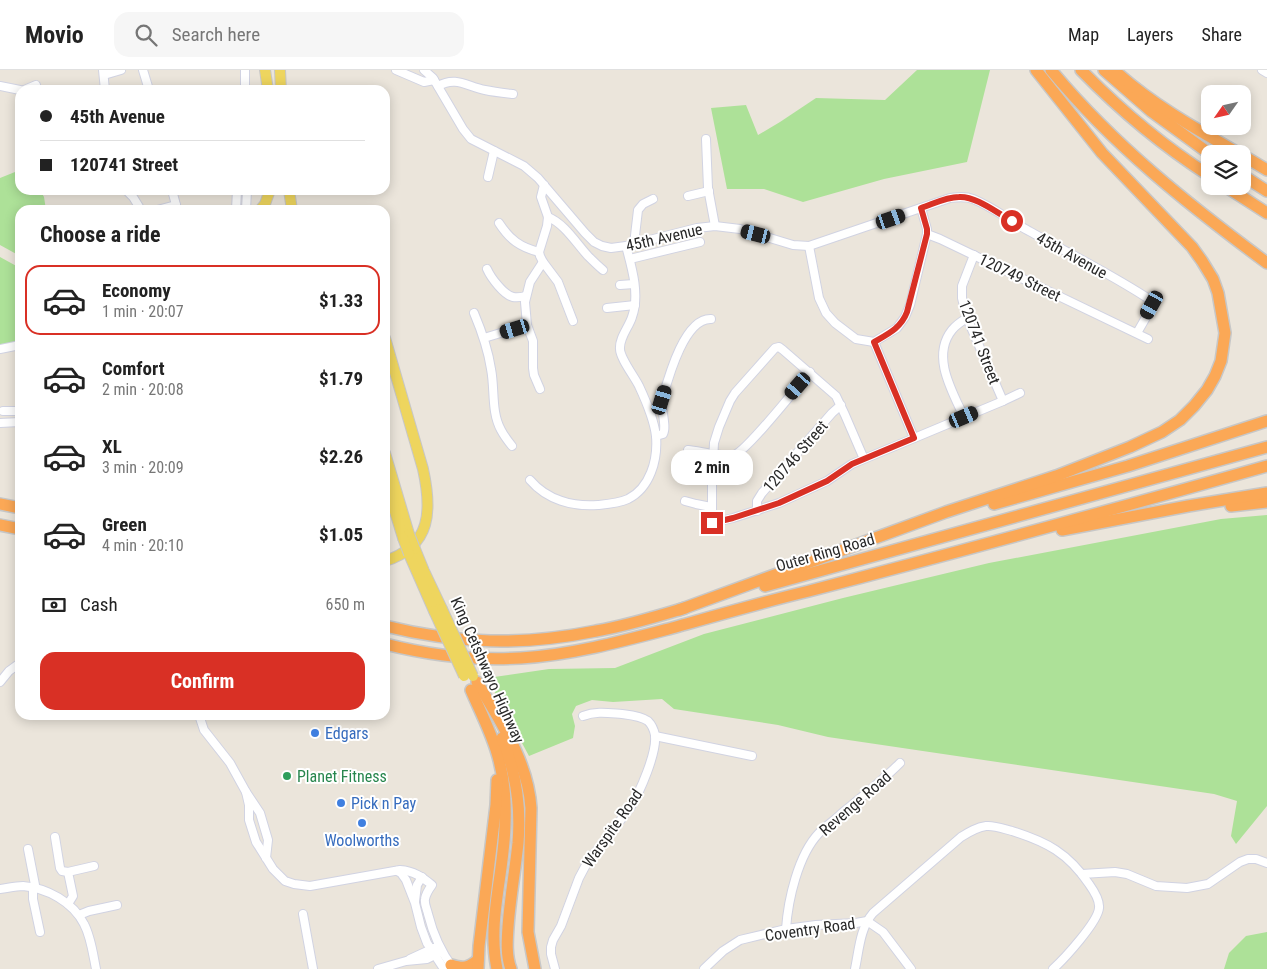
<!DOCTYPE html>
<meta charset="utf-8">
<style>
body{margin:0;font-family:"Roboto Condensed",sans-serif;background:#f6f6f6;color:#222;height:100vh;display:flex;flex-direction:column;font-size:19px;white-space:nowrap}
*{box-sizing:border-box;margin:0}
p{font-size:16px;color:#767676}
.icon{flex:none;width:28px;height:28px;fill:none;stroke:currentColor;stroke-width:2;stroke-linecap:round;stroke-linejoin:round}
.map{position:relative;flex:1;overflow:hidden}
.details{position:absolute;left:15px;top:135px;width:375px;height:515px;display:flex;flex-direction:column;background:#fff;border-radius:15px;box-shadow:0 2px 12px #0003}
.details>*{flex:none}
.guide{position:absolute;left:15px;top:15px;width:375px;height:110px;border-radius:15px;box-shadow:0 2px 12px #0003;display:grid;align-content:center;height:110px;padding:0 25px;background:#fff}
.needle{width:32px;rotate:236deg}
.controls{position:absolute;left:1201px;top:15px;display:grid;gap:10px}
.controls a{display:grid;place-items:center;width:50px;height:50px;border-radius:10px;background:#fff;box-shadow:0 2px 12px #0003;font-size:25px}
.end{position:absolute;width:22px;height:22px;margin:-11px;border:6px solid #d93025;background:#fff;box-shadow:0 0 0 2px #fff}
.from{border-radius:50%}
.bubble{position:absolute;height:35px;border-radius:15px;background:#fff;box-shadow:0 2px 12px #0003;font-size:16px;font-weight:700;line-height:35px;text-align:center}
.car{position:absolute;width:15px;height:30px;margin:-15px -8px;border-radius:6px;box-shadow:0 0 4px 1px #0007;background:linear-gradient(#222 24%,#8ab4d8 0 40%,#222 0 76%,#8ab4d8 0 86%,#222 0)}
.guide b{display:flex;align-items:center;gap:18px;height:48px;font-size:19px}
.guide b+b{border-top:1px solid #e0e0e0}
.guide i{width:12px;height:12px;background:#222}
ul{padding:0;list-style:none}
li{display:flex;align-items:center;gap:15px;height:70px;margin:0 10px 8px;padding:0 15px;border:2px solid transparent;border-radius:15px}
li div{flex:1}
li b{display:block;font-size:19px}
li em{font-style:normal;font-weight:700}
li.active{border-color:#d93025}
li>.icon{width:45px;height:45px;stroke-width:1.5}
h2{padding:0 25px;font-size:22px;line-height:60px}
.pay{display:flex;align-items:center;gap:12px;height:55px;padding:0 25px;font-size:19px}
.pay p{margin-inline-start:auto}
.button{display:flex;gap:10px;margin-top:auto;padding:10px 25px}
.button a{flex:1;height:58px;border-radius:15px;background:#d93025;color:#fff;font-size:20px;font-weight:700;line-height:58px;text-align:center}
header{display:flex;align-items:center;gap:30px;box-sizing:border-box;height:70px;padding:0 25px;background:#fff;border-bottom:1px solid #e0e0e0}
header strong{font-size:24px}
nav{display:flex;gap:28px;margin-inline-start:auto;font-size:18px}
.search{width:350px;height:45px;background:#f6f6f6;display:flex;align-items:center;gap:12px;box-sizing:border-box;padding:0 18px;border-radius:15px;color:#767676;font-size:19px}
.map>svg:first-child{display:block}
</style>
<header>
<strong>Movio</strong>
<div class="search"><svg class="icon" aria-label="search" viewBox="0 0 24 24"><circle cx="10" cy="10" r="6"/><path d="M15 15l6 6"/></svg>Search here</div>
<nav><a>Map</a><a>Layers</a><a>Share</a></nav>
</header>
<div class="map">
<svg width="1267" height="899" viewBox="0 0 1267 899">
<rect width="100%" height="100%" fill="#ebe5db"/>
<g fill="#ade198">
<polygon points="917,0 990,0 967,92 884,109 803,132 764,119 727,119 711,38 746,35 758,65 780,52 816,28 885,30"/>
<polygon points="20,100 20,120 40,120 44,127 46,140 20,140 20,186 0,175 0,108"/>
<polygon points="0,187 20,198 20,272 0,276"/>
<polygon points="1267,445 1267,736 1236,774 1231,766 1237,731 1214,724 828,667 778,655 674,639 662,629 613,632 592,630 576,636 572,644 575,656 573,668 529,686 487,608 549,599 615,598 704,564 843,528 989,493 1221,449"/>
<polygon points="1267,862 1267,899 1224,899 1229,883 1246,866"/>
</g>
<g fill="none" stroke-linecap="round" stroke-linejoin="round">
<defs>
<g id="minor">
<polyline points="103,0 105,20"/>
<polyline points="143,0 149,20"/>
<polyline points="396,0 424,12 434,10"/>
<path d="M424 0 433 8 463 59 471 69 524 96 538 108 585 163 594 172 602 176 611 178 626 176 697 158 715 156 740 159 793 175 809 176 950 128C958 127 965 126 973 129 993 137 1010 151 1029 161 1070 184 1113 205 1152 231L1153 235 1137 263"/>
<polyline points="1262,0 1267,3"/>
<polyline points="104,5 121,0"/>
<polyline points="0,16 20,20"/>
<path d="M438 16C456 6 466 16 485 20 494 22 504 23 513 24"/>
<polyline points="24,20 36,15"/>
<polyline points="245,20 245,0"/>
<polyline points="706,69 708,118 715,156"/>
<polyline points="488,107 494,81"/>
<polyline points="544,115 541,127 548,147 547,156 539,182 540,186 543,192 558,212 573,251"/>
<polyline points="126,120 133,127 141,140"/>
<polyline points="172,120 176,135 175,140"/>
<polyline points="688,126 709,121"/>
<polyline points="921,138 927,159 927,164 940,169 965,181 1148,269"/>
<polyline points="157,140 176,135"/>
<polyline points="236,140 237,120"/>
<polyline points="246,140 247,120"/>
<path d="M548 147C565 154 576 173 588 186 593 191 598 196 603 200"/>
<path d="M499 153C510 170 520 177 539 182"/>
<polyline points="634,174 638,140 643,134 653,129"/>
<polyline points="809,176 819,228 826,243 835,253 856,269 874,272 897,258 905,247 910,235 927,164"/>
<polyline points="974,185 962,216 962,228 967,248 1003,331"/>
<polyline points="630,189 700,172"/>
<path d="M487 199C491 208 504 225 513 227 518 228 522 227 526 226"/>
<polyline points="620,215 634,214"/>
<polyline points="607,238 635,235"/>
<path d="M474 243C482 262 488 279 491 299 495 319 491 342 501 360 504 366 508 371 512 376"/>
<polyline points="484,268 527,255"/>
<polyline points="874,272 914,368"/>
<polyline points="0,279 20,275"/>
<polyline points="540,319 534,305 533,298 533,271 527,255 525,232 530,212 543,192"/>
<polyline points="3,341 20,341"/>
<path d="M964 347C952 321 931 286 952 260 956 255 962 251 967 248"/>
<polyline points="0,353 20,352"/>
<path d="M656 366 663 364C667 357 661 340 662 330 668 309 684 248 711 249"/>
<path d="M688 380C699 381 724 387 734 385 746 382 798 316 810 302"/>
<polyline points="864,389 845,345 836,326 783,280 779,277 775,278 735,323 730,331 719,357 714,373 712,410 712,453 733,448 779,433 827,411 852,394 1003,331 1020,323"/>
<polyline points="687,406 712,410"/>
<path d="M530 410C547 430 573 437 598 435 608 434 619 433 628 429 650 418 658 390 656 366 654 349 646 331 639 316 634 306 620 288 620 279 619 268 629 257 632 247 640 225 632 198 626 176"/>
<polyline points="685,431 696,434 711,437"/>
<polyline points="757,441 757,431 762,423 832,343 841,335"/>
<polyline points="0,612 9,601 20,593"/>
<polyline points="199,645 204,660 230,693 246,722 260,743 268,770 266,788"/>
<polyline points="655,666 752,686"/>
<path d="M246 722 249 735V750L256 772 273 799 285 811 294 814 310 816 400 800C414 801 422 807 432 815 429 819 426 823 425 829 424 834 427 839 428 844 433 864 441 882 453 898"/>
<polyline points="55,767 60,798 62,801 68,802"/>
<polyline points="28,779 35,815 33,821 33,829 40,862"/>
<polyline points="397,801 401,803 406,810 415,833 421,857 427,873 444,899"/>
<polyline points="1082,804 1115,802 1127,804 1156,816 1187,818 1208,814 1240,792 1248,789 1256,789 1267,793"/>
<path d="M0 819C8 818 15 816 23 816 47 818 73 832 84 854 91 867 93 884 96 899"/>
<polyline points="415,831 417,815 422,807"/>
<polyline points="68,834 73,826 68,802 94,796"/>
<polyline points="303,844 313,899"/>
<polyline points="79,845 89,841 117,835"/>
<path d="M786 859C788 830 798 785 819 763 826 756 835 750 842 743 862 727 882 711 900 693"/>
<polyline points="410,889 434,878"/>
<polyline points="378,899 406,891 427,889 439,883"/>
<path d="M555 899 551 884V877L553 870 561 856 579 808 587 793 630 738C640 722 657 683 655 665 654 660 651 654 648 651 641 646 630 645 622 644 608 643 596 641 583 646"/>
<polyline points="704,899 723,881 740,870 786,859 816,855 856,853 867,851 883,862 911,899"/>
<path d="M855 899C859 880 860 858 873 843L961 767C969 762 977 757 986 756 994 755 1004 759 1012 761 1047 772 1068 783 1089 814 1094 821 1100 830 1099 838 1098 852 1064 889 1053 899"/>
</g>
<g id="major">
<polyline points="265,0 268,20"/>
<polyline points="280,0 281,20"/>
<polyline points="289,120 292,140"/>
<polyline points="260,140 265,134 270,120"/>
<path d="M385 268 423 399C432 440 432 476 385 491"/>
<polyline points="385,383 409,464"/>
<polyline points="385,409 403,468"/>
<polyline points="415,479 424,501 442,539"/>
<polyline points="409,484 434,541"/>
</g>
<g id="highway">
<path d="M1051 0C1113 75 1189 135 1267 193"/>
<path d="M1081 0C1120 40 1163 76 1210 106"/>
<polyline points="1104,0 1151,41 1210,84"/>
<path d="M1114 0C1151 34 1196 59 1240 84"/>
<polyline points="1242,85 1267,100"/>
<polyline points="1242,105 1267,121"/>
<polyline points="1225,116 1267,143"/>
<polyline points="0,434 20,438"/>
<polyline points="994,434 1128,396 1267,351"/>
<polyline points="1231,436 1267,432"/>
<polyline points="0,455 20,459"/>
<polyline points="1062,460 1188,436 1267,423"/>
<polyline points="765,516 1267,377"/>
<polyline points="679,540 946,442 1056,406 1130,377 1162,362 1180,350 1194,336 1207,320 1215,306 1221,291 1225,263 1218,223 1213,209 1202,191 1192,177 1102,83 1036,0"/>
<path d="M385 556C458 574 522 576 596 561 626 556 655 547 685 538"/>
<path d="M385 574C429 585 475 591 521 588 572 585 623 571 672 558 718 545 763 532 809 521 962 481 1115 439 1267 396"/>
<path d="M477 612C500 651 528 691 531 738L528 862 535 899"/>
<path d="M471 620C480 641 491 662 497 683 504 706 506 731 505 755 504 804 487 851 497 899"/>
<path d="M502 668C516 702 521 737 518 773 515 801 510 829 508 857 507 871 506 886 511 899"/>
<path d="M451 895C464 899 468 898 478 890"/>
<polyline points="478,899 479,876 496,735 497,710"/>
</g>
</defs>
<use href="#minor" stroke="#d1d3e2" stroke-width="10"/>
<use href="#major" stroke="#c7c7c7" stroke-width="12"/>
<use href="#highway" stroke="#c7c7c7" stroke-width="14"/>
<use href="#minor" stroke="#fff" stroke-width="8"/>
<use href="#major" stroke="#eed55e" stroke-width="10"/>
<use href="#highway" stroke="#fba856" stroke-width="11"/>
<defs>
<g id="major-bridge">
<polyline points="409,464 415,479"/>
<polyline points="403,468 409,484"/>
<polyline points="442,539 473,606"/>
<polyline points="434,541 464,606"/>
</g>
</defs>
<use href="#major-bridge" stroke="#c7c7c7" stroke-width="12" stroke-linecap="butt"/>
<use href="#major-bridge" stroke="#eed55e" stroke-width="10"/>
</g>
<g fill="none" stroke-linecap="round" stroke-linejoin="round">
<path stroke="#d93025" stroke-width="6" d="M712 453 733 448 779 433 827 411 852 394 914 368 874 272C888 264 901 258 907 242L927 164V159L921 138C933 134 946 127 959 127 976 126 997 143 1012 151"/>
</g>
<g fill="#3f7fe0" stroke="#fff" stroke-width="2">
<circle cx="315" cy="663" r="5"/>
<circle cx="341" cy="733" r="5"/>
<circle cx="362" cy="753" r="5"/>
</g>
<circle fill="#2e9e5b" stroke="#fff" stroke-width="2" cx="287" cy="706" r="5"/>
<g text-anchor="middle" stroke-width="4" stroke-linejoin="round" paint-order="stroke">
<g font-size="16" fill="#292929" stroke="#fff">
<text transform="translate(664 167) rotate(-13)" y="6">45th Avenue</text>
<text transform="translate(1072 185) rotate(29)" y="6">45th Avenue</text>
<text transform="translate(1020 207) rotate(26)" y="6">120749 Street</text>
<text transform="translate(980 272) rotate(69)" y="6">120741 Street</text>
<text transform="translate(795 386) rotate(-49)" y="6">120746 Street</text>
<text transform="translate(825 482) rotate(-16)" y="6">Outer Ring Road</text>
<text transform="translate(488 600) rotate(66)" y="6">King Cetshwayo Highway</text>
<text transform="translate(855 733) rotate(-41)" y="6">Revenge Road</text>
<text transform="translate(612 758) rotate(-55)" y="6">Warspite Road</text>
<text transform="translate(810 859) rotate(-8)" y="6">Coventry Road</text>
</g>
<g font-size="16" fill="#366cbe" stroke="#fff" text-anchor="start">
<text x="325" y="669">Edgars</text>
<text x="351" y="739">Pick n Pay</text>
<text x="362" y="776" text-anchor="middle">Woolworths</text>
</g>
<g font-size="16" fill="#27864d" stroke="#fff" text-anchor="start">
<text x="297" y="712">Planet Fitness</text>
</g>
</g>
</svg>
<div class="controls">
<a><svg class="needle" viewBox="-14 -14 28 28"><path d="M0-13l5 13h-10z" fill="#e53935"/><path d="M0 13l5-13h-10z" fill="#767676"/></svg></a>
<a><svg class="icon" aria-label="layers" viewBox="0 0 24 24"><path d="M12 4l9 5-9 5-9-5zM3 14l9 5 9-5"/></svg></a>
</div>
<i class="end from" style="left:1012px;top:151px"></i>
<i class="end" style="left:712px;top:453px"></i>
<div class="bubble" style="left:671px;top:380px;width:82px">2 min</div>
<i class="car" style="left:891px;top:149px;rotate:71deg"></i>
<i class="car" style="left:756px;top:164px;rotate:284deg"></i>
<i class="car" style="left:1152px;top:235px;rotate:209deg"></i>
<i class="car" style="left:515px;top:259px;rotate:253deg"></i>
<i class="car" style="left:798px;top:316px;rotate:221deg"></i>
<i class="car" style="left:662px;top:330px;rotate:17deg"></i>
<i class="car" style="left:964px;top:347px;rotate:67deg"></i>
<div class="guide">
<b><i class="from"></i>45th Avenue</b>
<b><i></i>120741 Street</b>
</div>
<section class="details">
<h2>Choose a ride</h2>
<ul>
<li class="active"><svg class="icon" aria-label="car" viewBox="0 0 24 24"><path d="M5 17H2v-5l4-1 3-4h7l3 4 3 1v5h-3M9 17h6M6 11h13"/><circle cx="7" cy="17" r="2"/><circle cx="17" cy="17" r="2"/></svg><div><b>Economy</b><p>1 min · 20:07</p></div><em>$1.33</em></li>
<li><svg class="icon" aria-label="car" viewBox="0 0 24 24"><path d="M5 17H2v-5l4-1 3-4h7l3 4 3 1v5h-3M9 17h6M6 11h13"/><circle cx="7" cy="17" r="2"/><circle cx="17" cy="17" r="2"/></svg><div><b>Comfort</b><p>2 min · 20:08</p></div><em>$1.79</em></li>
<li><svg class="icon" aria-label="car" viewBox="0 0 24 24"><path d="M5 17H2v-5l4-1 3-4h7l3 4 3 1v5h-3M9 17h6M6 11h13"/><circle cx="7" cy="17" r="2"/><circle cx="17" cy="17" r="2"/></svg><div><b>XL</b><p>3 min · 20:09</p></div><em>$2.26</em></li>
<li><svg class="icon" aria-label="car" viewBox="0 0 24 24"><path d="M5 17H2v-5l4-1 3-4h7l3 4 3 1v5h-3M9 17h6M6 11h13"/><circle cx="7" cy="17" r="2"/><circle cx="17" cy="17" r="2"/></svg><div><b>Green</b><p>4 min · 20:10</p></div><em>$1.05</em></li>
</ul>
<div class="pay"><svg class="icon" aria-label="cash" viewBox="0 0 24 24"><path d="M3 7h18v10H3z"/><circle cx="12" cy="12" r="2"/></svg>Cash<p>650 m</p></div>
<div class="button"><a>Confirm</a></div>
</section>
</div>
